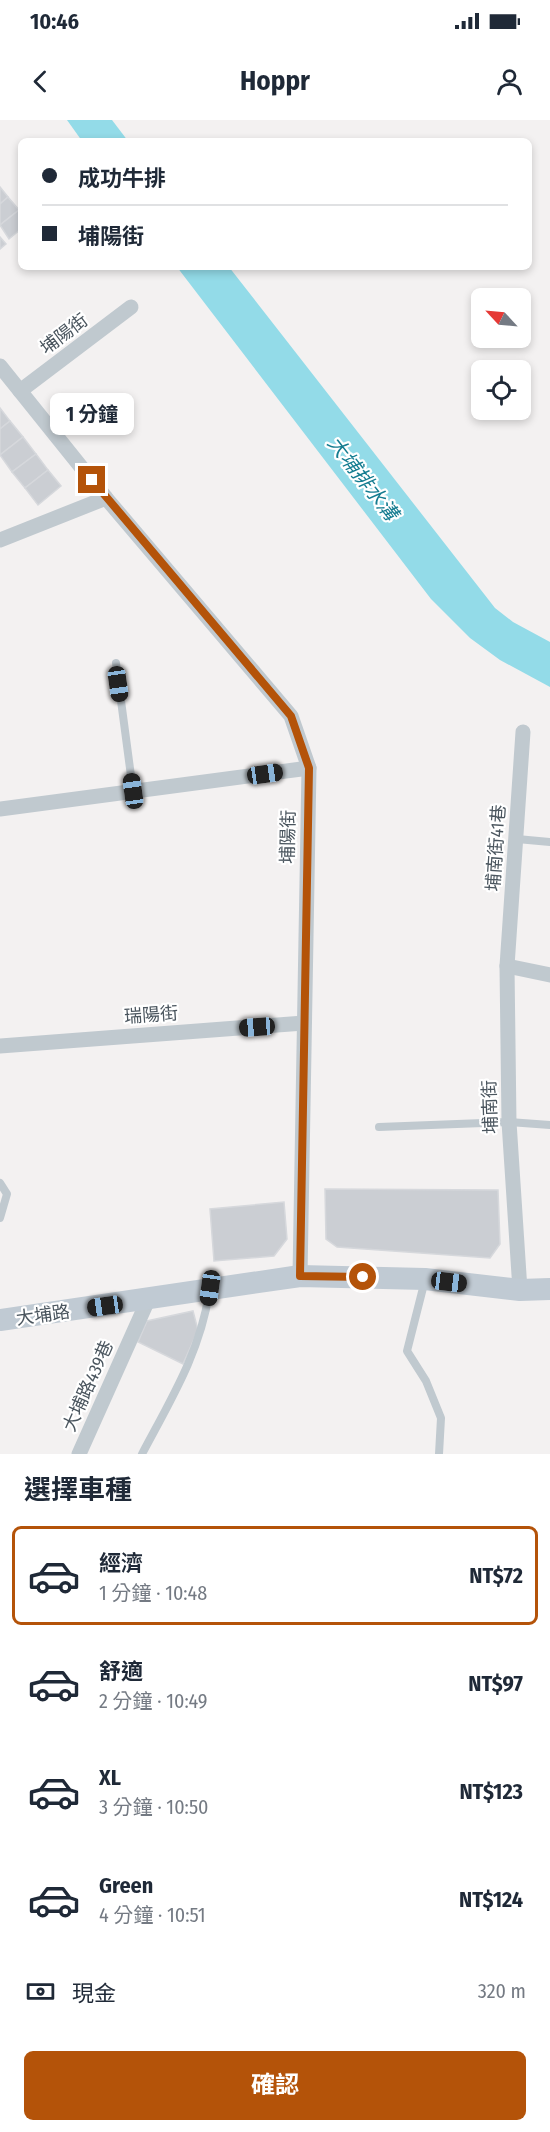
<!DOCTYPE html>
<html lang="zh-TW">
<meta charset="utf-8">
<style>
body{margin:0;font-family:"Fira Sans Condensed","Noto Sans TC",sans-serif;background:#f2f2f3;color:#1f2937;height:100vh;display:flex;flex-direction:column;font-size:22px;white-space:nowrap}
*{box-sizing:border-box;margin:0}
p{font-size:20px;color:#747a83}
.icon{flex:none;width:33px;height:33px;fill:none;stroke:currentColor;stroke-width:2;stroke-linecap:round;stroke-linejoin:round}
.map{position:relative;height:1334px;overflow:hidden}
.sheet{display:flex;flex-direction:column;background:#fff;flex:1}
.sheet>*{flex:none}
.top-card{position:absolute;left:18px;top:18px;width:514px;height:132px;border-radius:9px;box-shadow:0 3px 9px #0003;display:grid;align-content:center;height:132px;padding:0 24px;background:#fff}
.needle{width:39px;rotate:296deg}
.buttons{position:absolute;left:471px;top:168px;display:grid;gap:12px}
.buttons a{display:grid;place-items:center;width:60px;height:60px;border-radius:9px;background:#fff;box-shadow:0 3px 9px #0003;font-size:30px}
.end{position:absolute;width:27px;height:27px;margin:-14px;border:8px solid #b45309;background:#fff;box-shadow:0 0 0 3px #fff}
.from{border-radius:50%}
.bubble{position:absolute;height:42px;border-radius:9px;background:#fff;box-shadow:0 3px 9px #0003;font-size:20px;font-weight:700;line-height:42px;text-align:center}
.car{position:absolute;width:18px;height:36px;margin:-18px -9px;border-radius:8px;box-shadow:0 0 4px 2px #0007;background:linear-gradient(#222 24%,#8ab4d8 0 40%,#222 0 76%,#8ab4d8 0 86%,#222 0)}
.top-card b{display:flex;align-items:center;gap:21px;height:57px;font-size:22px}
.top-card b+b{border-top:2px solid #e0e1e3}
.top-card i{width:15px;height:15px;background:#1f2937}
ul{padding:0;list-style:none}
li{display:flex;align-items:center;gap:18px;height:99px;margin:0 12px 9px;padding:0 12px;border:3px solid transparent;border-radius:9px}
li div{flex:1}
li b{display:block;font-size:22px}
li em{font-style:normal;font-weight:700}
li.on{border-color:#b45309}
li>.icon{width:54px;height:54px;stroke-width:1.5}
h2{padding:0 24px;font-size:27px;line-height:72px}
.pay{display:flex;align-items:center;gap:15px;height:66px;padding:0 24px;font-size:22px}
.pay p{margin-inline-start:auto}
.action{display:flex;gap:12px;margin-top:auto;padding:12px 24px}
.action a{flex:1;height:69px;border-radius:9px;background:#b45309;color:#fff;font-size:24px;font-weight:700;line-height:69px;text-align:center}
.status{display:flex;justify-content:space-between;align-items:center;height:42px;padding:0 30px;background:#fff;direction:ltr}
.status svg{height:16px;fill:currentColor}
header{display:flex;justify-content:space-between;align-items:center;height:78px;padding:0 24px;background:#fff;font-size:27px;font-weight:700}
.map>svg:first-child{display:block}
</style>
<div class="status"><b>10:46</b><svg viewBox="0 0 49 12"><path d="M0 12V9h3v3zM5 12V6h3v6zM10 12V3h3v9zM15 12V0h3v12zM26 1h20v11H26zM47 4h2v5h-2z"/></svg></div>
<header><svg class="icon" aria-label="back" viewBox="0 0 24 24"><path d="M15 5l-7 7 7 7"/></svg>Hoppr<svg class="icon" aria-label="person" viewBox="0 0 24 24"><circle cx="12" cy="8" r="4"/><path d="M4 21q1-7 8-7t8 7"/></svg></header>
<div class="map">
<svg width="550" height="1334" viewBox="0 0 550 1334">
<rect width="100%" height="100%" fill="#f3f1f1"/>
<g fill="#93dbe8">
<polygon points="67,0 112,0 128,21 82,21"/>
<polygon points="177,147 229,147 495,488 513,502 550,522 550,567 500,540 470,518 431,479"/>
</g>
<g fill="#cbced3" stroke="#d6d8dc" stroke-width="1.5">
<polygon points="0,67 8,77 0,84"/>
<polygon points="8,77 19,90 0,105 0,84"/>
<polygon points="19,90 21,109 9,119 0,105"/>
<polygon points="0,117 6,124 0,129"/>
<polygon points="0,288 10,301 0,309"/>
<polygon points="10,301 23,317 0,335 0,309"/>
<polygon points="23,317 36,334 12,352 0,335"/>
<polygon points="36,334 48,350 25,368 12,352"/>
<polygon points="48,350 61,366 38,385 25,368"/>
<polygon points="325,1069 498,1070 500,1124 490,1138 337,1127 326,1119"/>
<polygon points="284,1082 287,1119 274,1136 214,1141 210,1089"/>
<polygon points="193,1191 198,1210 183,1244 138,1222 147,1201"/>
</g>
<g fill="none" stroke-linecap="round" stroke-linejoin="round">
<g stroke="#c0c9cf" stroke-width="8">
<polyline points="116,543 133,671"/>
<polyline points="517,719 550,722"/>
<polyline points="379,1007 509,1002 550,1005"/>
<polyline points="0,1063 7,1074 0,1098"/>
<polyline points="425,1160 407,1231 426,1261 441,1298 439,1334"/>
<path d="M142 1334C170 1281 200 1233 209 1173"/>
</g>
<g stroke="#c0c9cf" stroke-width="15">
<polyline points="0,246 106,378 291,596 309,648 300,1156"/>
<polyline points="20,271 131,187"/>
<polyline points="0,420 106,378"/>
<polyline points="0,689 309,648"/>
<polyline points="507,846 550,855"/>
<polyline points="0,926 304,903"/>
<polyline points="520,1170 509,1002 507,846 523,612"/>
<polyline points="79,1334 148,1180"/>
</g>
<polyline stroke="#c0cad3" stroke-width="22" points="0,1200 300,1156 425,1159 520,1170 550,1169"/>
</g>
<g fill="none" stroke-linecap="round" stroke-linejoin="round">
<polyline stroke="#b45309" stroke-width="8" points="92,360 291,596 309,648 300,1156 363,1157"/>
</g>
<g text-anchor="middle" stroke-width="4.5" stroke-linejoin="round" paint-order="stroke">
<g font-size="18" fill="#4a555e" stroke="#fff">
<text transform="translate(64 214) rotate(-37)" y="6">埔陽街</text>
<text transform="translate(288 717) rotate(-89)" y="6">埔陽街</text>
<text transform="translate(496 728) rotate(-86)" y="6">埔南街41巷</text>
<text transform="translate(151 895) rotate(-4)" y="6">瑞陽街</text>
<text transform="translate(490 987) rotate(-92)" y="6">埔南街</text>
<text transform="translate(43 1195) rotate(-8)" y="6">大埔路</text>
<text transform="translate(88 1266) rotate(-66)" y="6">大埔路439巷</text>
</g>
<g font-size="20" font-style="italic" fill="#147c90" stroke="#fff">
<text transform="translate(363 358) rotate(52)" y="7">大埔排水溝</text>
</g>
</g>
</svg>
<div class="buttons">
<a><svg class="needle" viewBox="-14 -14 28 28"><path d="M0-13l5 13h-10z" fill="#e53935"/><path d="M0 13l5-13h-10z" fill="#747a83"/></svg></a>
<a><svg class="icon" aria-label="locate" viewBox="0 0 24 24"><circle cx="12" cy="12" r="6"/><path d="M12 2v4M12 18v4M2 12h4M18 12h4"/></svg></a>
</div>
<i class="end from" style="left:363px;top:1157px"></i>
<i class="end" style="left:92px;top:360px"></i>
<div class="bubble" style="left:50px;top:273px;width:84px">1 分鐘</div>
<i class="car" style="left:118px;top:564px;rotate:172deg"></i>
<i class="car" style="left:265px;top:654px;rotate:82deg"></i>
<i class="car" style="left:133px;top:671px;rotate:352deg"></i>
<i class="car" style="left:257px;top:907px;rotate:266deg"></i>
<i class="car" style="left:449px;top:1162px;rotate:97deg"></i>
<i class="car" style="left:210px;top:1168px;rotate:188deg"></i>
<i class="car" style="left:105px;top:1186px;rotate:262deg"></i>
<div class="top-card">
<b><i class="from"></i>成功牛排</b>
<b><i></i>埔陽街</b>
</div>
</div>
<section class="sheet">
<h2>選擇車種</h2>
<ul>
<li class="on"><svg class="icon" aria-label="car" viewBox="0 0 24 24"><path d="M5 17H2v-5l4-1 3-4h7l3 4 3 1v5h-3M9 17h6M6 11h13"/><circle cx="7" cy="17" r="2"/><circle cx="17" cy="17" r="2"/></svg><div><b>經濟</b><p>1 分鐘 · 10:48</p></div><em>NT$72</em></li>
<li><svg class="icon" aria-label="car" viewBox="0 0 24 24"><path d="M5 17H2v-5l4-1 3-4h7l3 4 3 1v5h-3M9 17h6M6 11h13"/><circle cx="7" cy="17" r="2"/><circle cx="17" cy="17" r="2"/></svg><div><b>舒適</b><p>2 分鐘 · 10:49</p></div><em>NT$97</em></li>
<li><svg class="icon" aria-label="car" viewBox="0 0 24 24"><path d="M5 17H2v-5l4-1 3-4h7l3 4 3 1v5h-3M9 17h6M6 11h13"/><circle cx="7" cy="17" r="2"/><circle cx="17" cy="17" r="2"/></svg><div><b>XL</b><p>3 分鐘 · 10:50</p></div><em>NT$123</em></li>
<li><svg class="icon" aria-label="car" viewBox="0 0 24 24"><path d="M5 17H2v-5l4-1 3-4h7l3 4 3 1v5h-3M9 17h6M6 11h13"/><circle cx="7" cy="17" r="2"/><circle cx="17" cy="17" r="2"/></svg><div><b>Green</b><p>4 分鐘 · 10:51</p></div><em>NT$124</em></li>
</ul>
<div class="pay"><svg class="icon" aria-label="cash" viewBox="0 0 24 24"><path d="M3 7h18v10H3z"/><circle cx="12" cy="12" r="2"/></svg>現金<p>320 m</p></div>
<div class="action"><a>確認</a></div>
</section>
